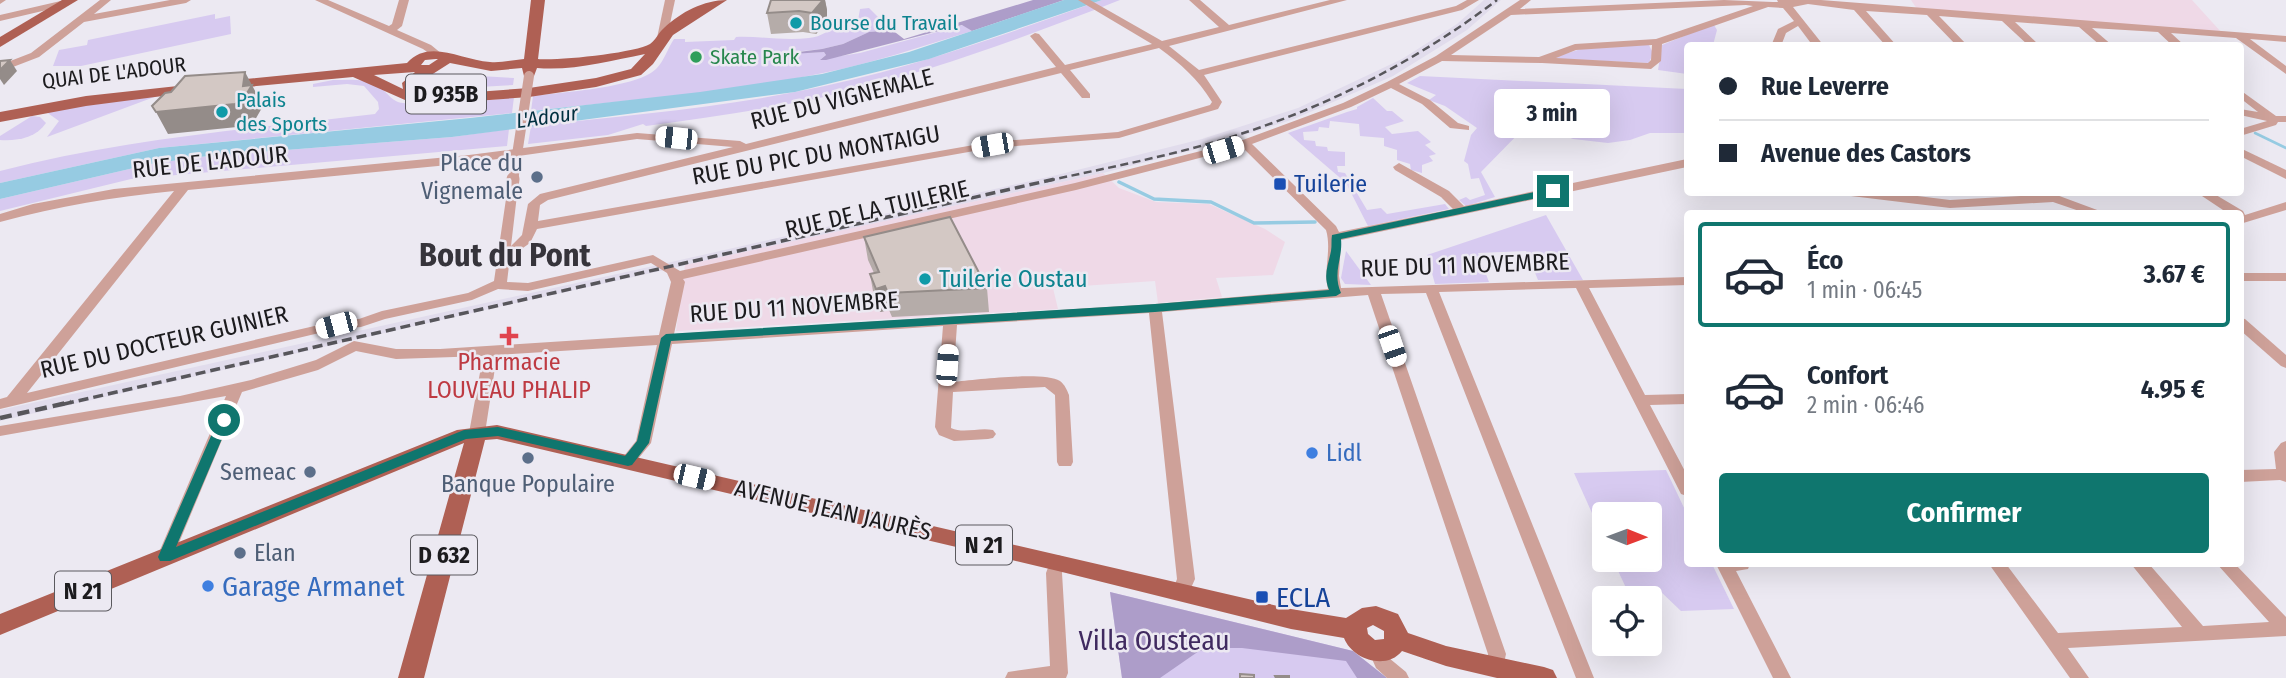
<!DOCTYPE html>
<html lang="fr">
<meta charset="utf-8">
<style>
body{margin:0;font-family:"Fira Sans Condensed",sans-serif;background:#f2f2f3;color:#1f2937;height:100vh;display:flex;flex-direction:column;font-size:26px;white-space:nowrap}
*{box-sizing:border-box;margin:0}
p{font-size:23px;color:#747a83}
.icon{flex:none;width:38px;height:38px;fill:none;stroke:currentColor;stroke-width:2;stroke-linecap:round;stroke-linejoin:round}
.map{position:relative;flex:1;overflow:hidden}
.drawer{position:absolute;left:1684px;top:210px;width:560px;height:357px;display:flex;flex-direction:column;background:#fff;border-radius:7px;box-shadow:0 7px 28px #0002}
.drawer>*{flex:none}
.guide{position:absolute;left:1684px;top:42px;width:560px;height:154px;border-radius:7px;box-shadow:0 7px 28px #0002;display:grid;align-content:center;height:154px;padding:0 35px;background:#fff}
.needle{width:46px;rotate:91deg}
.tools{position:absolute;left:1592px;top:502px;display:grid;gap:14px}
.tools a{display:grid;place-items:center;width:70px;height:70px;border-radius:7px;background:#fff;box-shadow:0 7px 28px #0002;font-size:35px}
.end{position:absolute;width:32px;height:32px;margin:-16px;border:9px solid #0f766e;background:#fff;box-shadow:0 0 0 4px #fff}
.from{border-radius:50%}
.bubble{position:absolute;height:49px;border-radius:7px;background:#fff;box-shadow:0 7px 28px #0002;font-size:23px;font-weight:700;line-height:49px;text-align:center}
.car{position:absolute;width:21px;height:42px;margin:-21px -10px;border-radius:9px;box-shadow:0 0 5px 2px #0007;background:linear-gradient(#fff 24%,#345 0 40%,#fff 0 76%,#345 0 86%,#fff 0)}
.guide b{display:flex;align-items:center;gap:24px;height:66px;font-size:26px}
.guide b+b{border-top:2px solid #e0e1e3}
.guide i{width:18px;height:18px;background:#1f2937}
ul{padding:12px 0 0;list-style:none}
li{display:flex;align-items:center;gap:21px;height:105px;margin:0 14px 10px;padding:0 21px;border:4px solid transparent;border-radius:7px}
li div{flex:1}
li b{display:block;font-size:26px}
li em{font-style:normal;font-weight:700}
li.current{border-color:#0f766e}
li>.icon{width:63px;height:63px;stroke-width:1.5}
.primary-button{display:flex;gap:14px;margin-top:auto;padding:14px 35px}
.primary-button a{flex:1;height:80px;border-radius:7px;background:#0f766e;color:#fff;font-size:28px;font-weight:700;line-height:80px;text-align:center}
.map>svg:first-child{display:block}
</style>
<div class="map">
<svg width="2286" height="678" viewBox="0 0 2286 678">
<rect width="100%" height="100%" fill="#ece9f2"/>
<polygon fill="#e1dcec" points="1484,0 1501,0 1467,30 1393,76 1294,119 1217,144 1103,173 516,303 0,421 0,410 658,265 1057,175 1202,139 1298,108 1402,59 1457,24"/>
<g fill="#efd9e7">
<polygon points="1911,0 2192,0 2222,33 1917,9"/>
<polygon points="1103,173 1119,188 1156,202 1209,204 1265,229 1285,242 1273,275 1216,278 1222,297 1158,303 1155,281 1053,288 1058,309 676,331 685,265"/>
</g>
<g fill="#d7caf0">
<path d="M1102 0H1120C1030 35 936 70 841 93 777 108 711 117 646 126L643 124 608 135 528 144 531 126C619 116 708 109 795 92 901 72 1001 36 1102 0Z"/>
<path d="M869 8 887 26 881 31 869 32 843 44 822 49 775 54 824 52 826 55 821 59 860 53 963 25 972 31C922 46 874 63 823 73 728 93 628 100 531 111L533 96C561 92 639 88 657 68 664 61 668 48 674 39H685V42L734 40 736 37C760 36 784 41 809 38 822 37 829 29 840 26 845 25 851 26 857 26L860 9Z"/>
<polygon points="215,14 215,19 230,16 231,34 81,66 53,66 59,50 87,45 88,40"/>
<polygon points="1711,25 1714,25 1717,30 1713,45 1687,46 1687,74 1658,70 1662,45"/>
<polygon points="1644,45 1649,45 1653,53 1649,63 1559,59 1555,57 1581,49"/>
<polygon points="428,73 514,78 513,85 427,90 416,85"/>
<polygon points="1420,76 1687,89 1687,133 1650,133 1630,140 1608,143 1573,139 1530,122 1481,172 1495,197 1466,206 1459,200 1466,197 1470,200 1485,195 1479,178 1471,179 1468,164 1464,161 1471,135 1477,128 1445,106 1429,100 1436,95 1407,83"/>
<path d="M333 80C347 80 364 78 377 85 386 90 391 102 403 103 439 108 478 101 514 97L512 113 159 148 0 183V171C123 139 249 129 375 114L379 109 378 102 364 86 347 84 313 87V84Z"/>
<polygon points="157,96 47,137 59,121 45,111"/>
<polygon points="1373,98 1387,111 1392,111 1404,121 1385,127 1392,134 1418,131 1431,142 1425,145 1436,154 1429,156 1433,161 1422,165 1422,173 1411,170 1410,164 1397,160 1397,150 1384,146 1384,138 1360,136 1359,124 1330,121 1329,128 1319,127 1318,131 1303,132 1304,140 1315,141 1316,146 1327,147 1328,151 1345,152 1345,166 1337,166 1338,172 1345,173 1367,210 1381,208 1387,214 1445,204 1449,209 1368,226 1346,183 1288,133 1347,112 1357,109 1357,107"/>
<path d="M32 116 40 117 46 123C36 138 18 141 0 140V136Z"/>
<polygon points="509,129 507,146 131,179 0,211 0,199 151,164 198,157 452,137"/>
<polygon points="1546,215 1583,280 1538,280 1526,251 1478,253 1489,282 1435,284 1427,255"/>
<polygon points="1346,251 1371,285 1345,284 1341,278"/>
<polygon points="1666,470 1687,514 1687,564 1712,564 1734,609 1681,611 1659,590 1627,590 1613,560 1650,560 1650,514 1605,514 1605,542 1574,473"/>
<polygon points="1110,592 1353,651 1387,678 1122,678"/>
</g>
<g fill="#ad9dc9">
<polygon points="1033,0 1064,0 972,31 962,25 826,60 820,60 826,55 824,52 775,55 822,49 843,44 869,32 881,31 887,26 904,39"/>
<polygon points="1110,592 1353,651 1387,678 1357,678 1346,661 1242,648 1219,648 1199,651 1160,678 1122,678"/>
</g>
<polygon fill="#96cbe2" points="1064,0 1102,0 929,59 795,92 452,137 198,157 151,164 0,199 0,183 159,148 470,118 700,92 822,74 909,52"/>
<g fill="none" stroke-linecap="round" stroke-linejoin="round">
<polyline stroke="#96cbe2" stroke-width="2.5" points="2255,133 2286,148"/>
<polyline stroke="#96cbe2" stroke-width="3.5" points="1119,182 1154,199 1211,202 1254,223 1315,222"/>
<g fill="#cea199" fill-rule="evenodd">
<polygon points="0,0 6,0 0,4"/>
<polygon points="65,0 68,1 68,5 0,21 0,15"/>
<polygon points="100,0 111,0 94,14 170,0 191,0 186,3 84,22 39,57 0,72 0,65 31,53"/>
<polygon points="315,0 328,0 389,26 392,24 399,0 409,0 402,26 397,30 431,45 442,54 441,56 433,56 423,49"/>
<polygon points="665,0 675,0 667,38 662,41 657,38"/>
<path d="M1078 0H1090L1162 41 1219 27 1189 0H1200L1229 25 1330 0H1347L1169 46 1199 70 1456 6 1467 0H1479L1462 10 1204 75 1222 102 1218 109 1119 138 991 148 537 229 530 243 510 257 507 282 528 283 653 255 680 271 1075 183 1240 141 1343 103 1387 82 1436 56 1520 0H1531L1520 9 1724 0 1773 2H1778L1777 0H1821L2286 36V42L2250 39 2286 66V74L2236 38 2171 33 2185 46H2173L2158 32 2092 28 2113 46H2101L2079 27 2015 22 2040 46H2029L2002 21 1939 16 1968 46H1957L1927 15 1866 11 1897 46H1886L1854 10 1808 4 1793 7 1824 46H1813L1798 26 1786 33 1781 46H1771L1778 29 1794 21 1783 8 1768 7 1662 44 1661 61 1651 69 1542 63 1442 61 1399 84 1430 100 1458 123 1469 126V130L1450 128 1422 104 1391 88 1351 107 1252 144 1336 226 1339 232 1453 209 1441 197 1395 170 1393 167 1399 163 1449 191 1464 206 1687 159V167L1341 240 1339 276 1341 288 1687 277V285L1589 288 1645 395 1687 394V404L1650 405 1687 475V496L1681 494 1679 490 1576 288 1439 292 1594 678H1576L1426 293 1381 294 1506 654 1502 672 1496 675 1490 672 1487 667 1488 654 1368 295 1162 312 1195 579 1187 597 1181 599 1175 597 1172 592 1177 579 1149 313 957 325 953 382C975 380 1043 371 1060 381 1065 385 1067 390 1069 395L1073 462 1071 466H1059L1057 462 1055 395 1045 387 953 392 951 428C964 434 979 427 993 430L996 434 993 438 988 439 954 441 939 435 935 427 943 326 672 344 651 443 633 465H623L620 461 636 441 657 345 497 355 485 433 482 437H472L469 433 483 356 396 359 356 351 318 370 242 392 173 557 171 562 165 564 159 562 157 557 226 396 0 436V426L180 396 251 380 316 360 354 341 396 349H440L659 335 671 282 667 273 651 263 528 291 498 289 472 300 385 319 361 327 336 329 0 409V399L7 397 174 191C112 197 60 206 0 222V214L33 204 114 189 469 155 637 133 740 141 746 144 1056 67 1030 36 1035 33 1039 34 1065 65 1152 44ZM1746 5 1753 6 1656 39 1575 44 1539 57 1451 55 1511 15ZM1652 45 1651 60 1648 63 1556 58 1576 50ZM1159 48C1181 64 1198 79 1212 102L1210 105 1118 132 991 142 538 221 540 205 548 200 1061 73 1082 98H1090V94L1070 70ZM637 139 733 147 540 194 528 204 522 235 511 246 517 195 515 192H507L494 281 468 293 382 311 359 319 336 321 27 393 188 190 469 163ZM1242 147 1326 230C1332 250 1323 270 1328 289L1155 304 674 334 685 282 683 279 1076 190Z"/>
<polygon points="2240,90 2276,116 2286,116 2286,122 2278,122 2276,125 2240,136 2240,129 2267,121 2240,115 2240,109 2258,112 2240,98"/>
<polygon points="2240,148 2286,170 2286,179 2240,156"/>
<polygon points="1845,192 1885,192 1950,200 2054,194 2108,214 2088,214 2053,202 1950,208 1851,196"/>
<polygon points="2196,192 2211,192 2243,211 2245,215 2286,202 2286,210 2240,224 2240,214 2229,214"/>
<rect x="2240" y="273" width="46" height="8"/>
<polygon points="2240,318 2245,319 2286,355 2286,368 2281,366 2240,330"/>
<polygon points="2286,441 2286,482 2280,480 2240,482 2240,470 2276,469 2274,452 2281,443"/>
<polygon points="1058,555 1064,557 1066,562 1062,573 1068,673 1066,678 1005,678 1008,672 1050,666 1046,573 1052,557"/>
<polygon points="1716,564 1750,564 1748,569 1736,571 1791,678 1773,678"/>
<polygon points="1989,564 2006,564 2058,633 2182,627 2131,564 2149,564 2203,626 2269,622 2217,564 2235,564 2286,617 2286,636 2068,648 2089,678 2070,678"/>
<polygon points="1378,644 1384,647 1389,658 1406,672 1409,678 1387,678 1376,668 1369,652 1372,647"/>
</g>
<g fill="#af6054" fill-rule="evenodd">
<polygon points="62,0 78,0 0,47 0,37"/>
<path d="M531 0H545L538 59C557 61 635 53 650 44 655 41 659 32 664 28 681 12 704 0 727 0L673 35 653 64 641 75 596 87 529 97 435 104 405 100 353 77 226 89 219 85 226 81 407 63C429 38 461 60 490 62 501 63 513 60 524 59ZM645 54 631 69 596 78 529 88 435 95 433 91 417 84 450 63 491 71 522 68 524 76H534L537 68C573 71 610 61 645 54ZM436 59H438L429 65H421L425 60ZM415 72 402 83 403 89 374 75Z"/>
<polygon points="196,84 203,88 201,91 86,106 0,122 0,112 86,96"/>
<path d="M497 425 1291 609 1346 618 1362 608 1376 606 1398 614 1408 633 1446 646 1544 667 1553 670 1557 678H1497L1446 666 1402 651C1386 671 1352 659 1344 638L1291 629 1058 571 497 439 485 440 424 678H398L464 443 0 635V614L457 430ZM1373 625 1384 631V639L1375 640 1368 634 1367 628Z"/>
</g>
<path stroke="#57565b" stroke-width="2.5" stroke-dasharray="8 4.5" stroke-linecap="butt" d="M1047 181C1096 170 1145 161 1193 148 1303 119 1406 69 1497 0"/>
<polyline stroke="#57565b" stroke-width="3.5" stroke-dasharray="10 5" stroke-linecap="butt" points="64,404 1055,179"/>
<polyline stroke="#57565b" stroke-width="4.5" stroke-dasharray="12 6" stroke-linecap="butt" points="0,418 71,402"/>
<polyline stroke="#cea199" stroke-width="10" points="513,181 529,76"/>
<polyline stroke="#cea199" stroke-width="13" points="511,195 513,179"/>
</g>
<g fill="#b5aca9">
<polygon points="771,0 825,0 827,10 827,21 816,34 803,32 771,34 767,13"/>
<polygon points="864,237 987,288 989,312 892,317 889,310 880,312 874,297 870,274 874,273 868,260"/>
</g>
<g fill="#948c89">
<polygon points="823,0 825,0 827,10 827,21 816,34 812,13"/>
<polygon points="10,60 17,71 4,85 0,79 0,70"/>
<polygon points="245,72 263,106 255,120 247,126 168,134 156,112 243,86"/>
<polygon points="885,286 889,310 880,312 876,289"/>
</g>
<g fill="#d3c8c4" stroke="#948c89" stroke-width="2">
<polygon points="771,0 823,0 812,13 799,11 767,13"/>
<polygon points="10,60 0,70 0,61"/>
<polygon points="245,72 243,86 252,85 244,98 235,104 156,112 152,106 165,93 171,92 185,76"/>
<polygon points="950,217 987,288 888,293 885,286 876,289 870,274 879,272 864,237"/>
<polygon points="1240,674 1254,675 1254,678 1240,678"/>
<polygon points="1275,676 1289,676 1289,678 1276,678"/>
</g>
<path fill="#0f766e" d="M1553 188 1558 191 1556 194 1341 239C1343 259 1332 272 1341 293L1336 296 1155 312 671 341 649 443 632 465 628 466 498 436 466 439 170 561H160L158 557 218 420 224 416 230 420 176 547 464 430 498 427 625 456 637 441 661 338 666 334 1155 304 1329 290C1323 275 1328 266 1331 251 1332 246 1331 240 1332 235Z"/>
<g fill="#0f9aa8" stroke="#ece9f2" stroke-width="2.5">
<circle cx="796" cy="23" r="7"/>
<circle cx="222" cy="112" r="7"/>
<circle cx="925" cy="279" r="7"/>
</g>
<circle fill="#2e9e5b" stroke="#ece9f2" stroke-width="2.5" cx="696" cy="57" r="7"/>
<g fill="#5c6f8a" stroke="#ece9f2" stroke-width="2.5">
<circle cx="537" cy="177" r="7"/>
<circle cx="528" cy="458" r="7"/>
<circle cx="310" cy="472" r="7"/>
<circle cx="240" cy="553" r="7"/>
</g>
<g fill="#1a4fb4" stroke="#ece9f2" stroke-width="2.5">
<rect x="1273" y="177" width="14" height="14" rx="3.5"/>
<rect x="1255" y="590" width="14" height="14" rx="3.5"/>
</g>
<path fill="#e0444e" stroke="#ece9f2" stroke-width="2.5" d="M505.5 325.5h7v7h7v7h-7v7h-7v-7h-7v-7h7z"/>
<g fill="#3f7fe0" stroke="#ece9f2" stroke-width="2.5">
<circle cx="1312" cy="453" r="7"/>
<circle cx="208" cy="586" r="7"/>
</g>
<g text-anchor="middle" stroke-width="5" stroke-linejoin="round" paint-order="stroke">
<g font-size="21" fill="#0d838f" stroke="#ece9f2" text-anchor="start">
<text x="810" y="30">Bourse du Travail</text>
<text x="236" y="107">Palais<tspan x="236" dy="24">des Sports</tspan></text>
</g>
<g font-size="21" fill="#27864d" stroke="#ece9f2" text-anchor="start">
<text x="710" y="64">Skate Park</text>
</g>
<g font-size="21" fill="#1c1b1e" stroke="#ece9f2">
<text transform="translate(114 73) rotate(-7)" y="7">QUAI DE L'ADOUR</text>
</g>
<g font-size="21" font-style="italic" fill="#002f3f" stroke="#ece9f2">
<text transform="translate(547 117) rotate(-8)" y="7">L'Adour</text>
</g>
<g fill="#ece9f2" stroke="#5a595e" stroke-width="2">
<rect x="406" y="74.5" width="80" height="39" rx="5"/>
<rect x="956" y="525.5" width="56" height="39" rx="5"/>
<rect x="411" y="535.5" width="66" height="39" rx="5"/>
<rect x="55" y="571.5" width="56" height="39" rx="5"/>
</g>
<g font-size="23" font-weight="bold" fill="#1c1b1e">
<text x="446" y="102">D 935B</text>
<text x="984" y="553">N 21</text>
<text x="444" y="563">D 632</text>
<text x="83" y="599">N 21</text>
</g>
<g font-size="24" fill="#1c1b1e" stroke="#ece9f2">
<text transform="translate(842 99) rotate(-14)" y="8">RUE DU VIGNEMALE</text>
<text transform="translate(816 155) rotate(-10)" y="8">RUE DU PIC DU MONTAIGU</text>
<text transform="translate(210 162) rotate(-6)" y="8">RUE DE L'ADOUR</text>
<text transform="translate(877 209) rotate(-13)" y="8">RUE DE LA TUILERIE</text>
<text transform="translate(1465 265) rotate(-2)" y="8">RUE DU 11 NOVEMBRE</text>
<text transform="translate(794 307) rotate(-4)" y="8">RUE DU 11 NOVEMBRE</text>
<text transform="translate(164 342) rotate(-13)" y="8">RUE DU DOCTEUR GUINIER</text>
<text transform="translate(833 510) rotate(13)" y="8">AVENUE JEAN JAURÈS</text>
</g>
<g font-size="24" fill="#4e5e75" stroke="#ece9f2" text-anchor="end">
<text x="523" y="171">Place du<tspan x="523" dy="28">Vignemale</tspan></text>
<text x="296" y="480">Semeac</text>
<text x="528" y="492" text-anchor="middle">Banque Populaire</text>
<text x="254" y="561" text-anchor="start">Elan</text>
</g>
<g font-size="24" fill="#164399" stroke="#ece9f2" text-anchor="start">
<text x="1294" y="192">Tuilerie</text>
</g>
<g font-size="24" fill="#0d838f" stroke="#ece9f2" text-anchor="start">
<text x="939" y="287">Tuilerie Oustau</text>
</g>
<g font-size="24" fill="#be3a42" stroke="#ece9f2">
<text x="509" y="370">Pharmacie<tspan x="509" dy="28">LOUVEAU PHALIP</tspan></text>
</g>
<g font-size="24" fill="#366cbe" stroke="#ece9f2" text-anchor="start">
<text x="1326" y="461">Lidl</text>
</g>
<g font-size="28" fill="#366cbe" stroke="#ece9f2" text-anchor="start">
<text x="222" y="596">Garage Armanet</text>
</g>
<g font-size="28" fill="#164399" stroke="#ece9f2" text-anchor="start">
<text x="1276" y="607">ECLA</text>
</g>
<g font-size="28" fill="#402a60" stroke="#ece9f2">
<text x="1154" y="650">Villa Ousteau</text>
</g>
<g font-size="32" font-weight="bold" fill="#36343b" stroke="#ece9f2">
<text x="505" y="266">Bout du Pont</text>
</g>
</g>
</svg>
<div class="tools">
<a><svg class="needle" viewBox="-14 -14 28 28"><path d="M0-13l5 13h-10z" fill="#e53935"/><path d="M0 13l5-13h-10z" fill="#747a83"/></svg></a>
<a><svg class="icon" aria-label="locate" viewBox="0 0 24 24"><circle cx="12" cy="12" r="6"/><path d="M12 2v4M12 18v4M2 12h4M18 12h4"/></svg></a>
</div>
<i class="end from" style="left:224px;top:420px"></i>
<i class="end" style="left:1553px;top:191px"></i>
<div class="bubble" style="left:1494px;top:89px;width:116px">3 min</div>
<i class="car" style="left:676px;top:138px;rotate:276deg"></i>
<i class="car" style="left:992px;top:145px;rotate:260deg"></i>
<i class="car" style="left:1223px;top:150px;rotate:73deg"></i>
<i class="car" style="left:336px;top:325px;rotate:255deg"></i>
<i class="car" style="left:1392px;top:346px;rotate:161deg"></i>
<i class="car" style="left:947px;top:365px;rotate:4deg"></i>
<i class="car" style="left:694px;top:477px;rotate:103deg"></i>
<div class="guide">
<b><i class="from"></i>Rue Leverre</b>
<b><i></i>Avenue des Castors</b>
</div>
<section class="drawer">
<ul>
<li class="current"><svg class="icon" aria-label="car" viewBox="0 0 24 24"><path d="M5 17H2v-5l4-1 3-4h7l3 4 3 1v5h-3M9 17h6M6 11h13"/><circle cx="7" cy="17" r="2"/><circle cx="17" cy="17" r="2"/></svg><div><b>Éco</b><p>1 min · 06:45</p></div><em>3.67 €</em></li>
<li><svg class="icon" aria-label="car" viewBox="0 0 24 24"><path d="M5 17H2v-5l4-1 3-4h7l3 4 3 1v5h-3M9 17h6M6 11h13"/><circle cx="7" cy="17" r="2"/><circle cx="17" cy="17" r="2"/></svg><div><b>Confort</b><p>2 min · 06:46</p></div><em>4.95 €</em></li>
</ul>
<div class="primary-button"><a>Confirmer</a></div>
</section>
</div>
